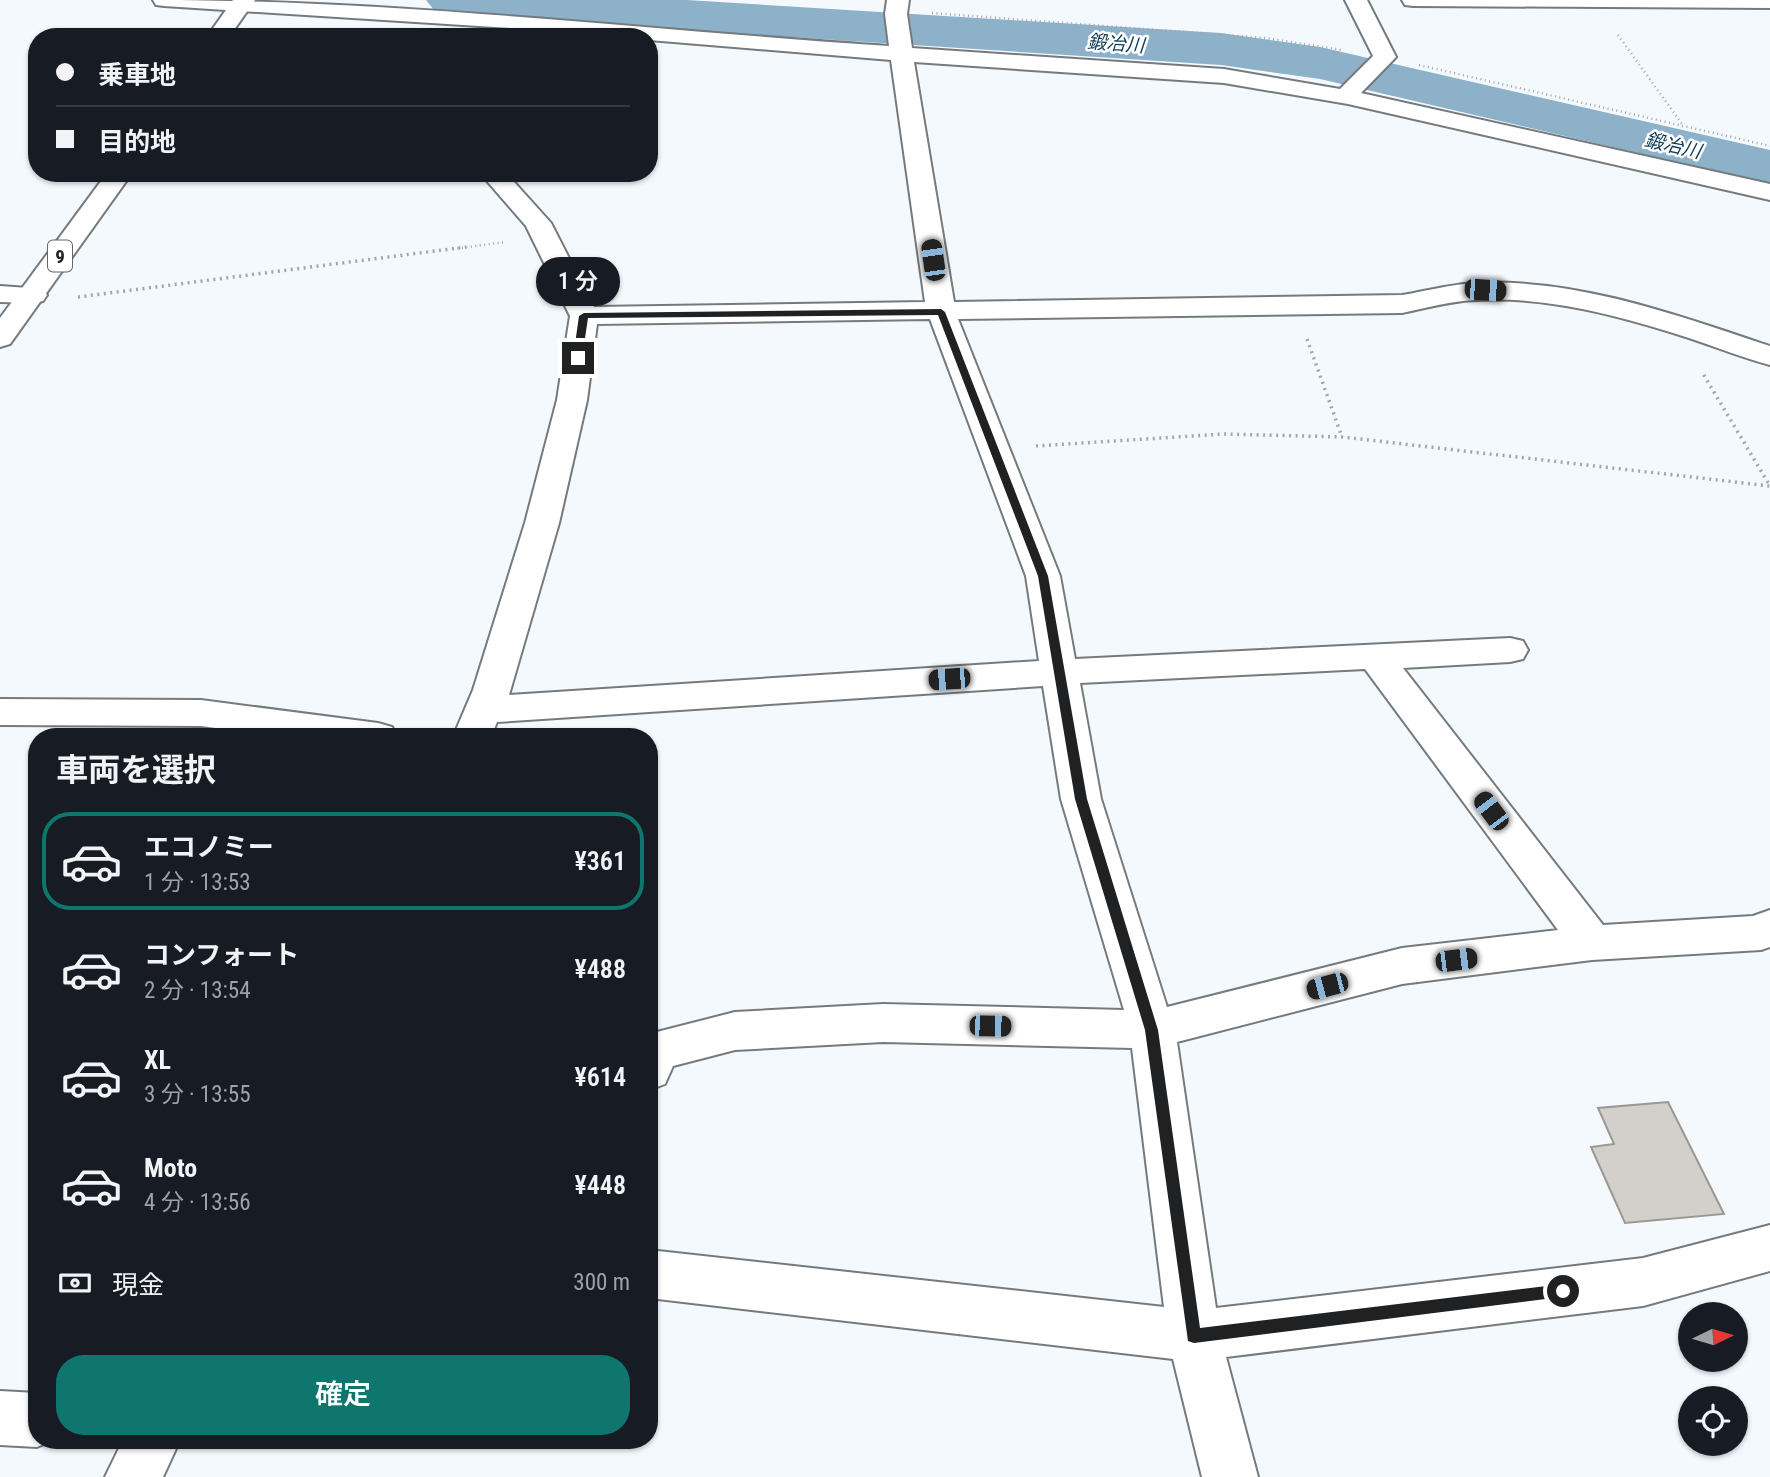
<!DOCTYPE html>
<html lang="ja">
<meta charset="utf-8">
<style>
body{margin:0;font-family:"Roboto Condensed","Noto Sans JP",sans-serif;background:#242831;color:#f1f3f6;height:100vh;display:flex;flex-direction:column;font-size:26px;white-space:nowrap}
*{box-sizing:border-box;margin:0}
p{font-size:23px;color:#9ea1a6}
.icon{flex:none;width:38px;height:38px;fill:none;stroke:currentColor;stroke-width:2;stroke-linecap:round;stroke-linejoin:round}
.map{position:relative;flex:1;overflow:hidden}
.panel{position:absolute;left:28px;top:728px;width:630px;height:721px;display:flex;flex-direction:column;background:#171b24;border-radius:28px;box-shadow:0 2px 5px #0004}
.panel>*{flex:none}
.top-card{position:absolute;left:28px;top:28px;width:630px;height:154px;border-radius:28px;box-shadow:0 2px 5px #0004;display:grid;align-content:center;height:154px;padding:0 28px;background:#171b24}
.needle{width:46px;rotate:85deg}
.buttons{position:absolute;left:1678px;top:1302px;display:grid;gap:14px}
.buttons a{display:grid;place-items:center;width:70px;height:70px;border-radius:50%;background:#171b24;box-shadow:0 2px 5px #0004;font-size:35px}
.end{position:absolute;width:32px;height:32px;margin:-16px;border:9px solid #1f2123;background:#fff;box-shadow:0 0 0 4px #fff}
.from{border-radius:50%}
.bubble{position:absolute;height:49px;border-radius:24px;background:#171b24;box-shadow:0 2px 5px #0004;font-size:23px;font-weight:600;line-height:49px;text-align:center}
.car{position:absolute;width:21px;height:42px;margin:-21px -10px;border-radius:9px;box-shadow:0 0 5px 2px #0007;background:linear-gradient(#222 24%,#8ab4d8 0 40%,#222 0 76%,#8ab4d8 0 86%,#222 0)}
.top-card b{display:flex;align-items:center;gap:24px;height:66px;font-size:26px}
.top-card b+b{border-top:2px solid #363941}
.top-card i{width:18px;height:18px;background:#f1f3f6}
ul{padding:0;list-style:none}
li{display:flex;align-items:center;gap:21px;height:98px;margin:0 14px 10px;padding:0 14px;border:4px solid transparent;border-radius:28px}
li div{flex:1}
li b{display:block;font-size:26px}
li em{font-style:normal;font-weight:600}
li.on{border-color:#0f766e}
li>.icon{width:63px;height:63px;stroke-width:1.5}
h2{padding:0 28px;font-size:32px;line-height:84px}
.pay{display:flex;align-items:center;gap:18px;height:77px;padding:0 28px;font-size:26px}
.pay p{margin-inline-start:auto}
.button{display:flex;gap:14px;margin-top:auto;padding:14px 28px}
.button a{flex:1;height:80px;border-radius:28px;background:#0f766e;color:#fff;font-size:28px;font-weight:600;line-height:80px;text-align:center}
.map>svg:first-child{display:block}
</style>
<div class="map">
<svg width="1770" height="1477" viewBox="0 0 1770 1477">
<rect width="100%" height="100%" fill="#f4f9fe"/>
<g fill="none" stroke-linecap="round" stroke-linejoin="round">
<polygon fill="#8cb1c9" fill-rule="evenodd" points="426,0 687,0 1221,33 1320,47 1770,150 1770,184 1320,79 1221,65 451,15 434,10"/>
</g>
<polygon fill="#d3cfca" stroke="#9b9792" stroke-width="2" points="1668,1102 1724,1214 1625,1223 1591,1147 1614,1144 1598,1108"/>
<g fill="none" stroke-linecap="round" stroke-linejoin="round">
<defs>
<g id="minor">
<path d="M153 0C400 0 644 30 889 46L885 14 887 0H909L907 14 912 48 1224 69 1340 89 1373 56 1345 0H1367L1396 57 1361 93 1770 184V200L1348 104 1224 83 914 62 954 302 1402 295C1427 291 1451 284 1476 283 1576 278 1677 315 1770 346V365C1743 358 1716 347 1689 338 1621 316 1548 296 1475 300 1451 301 1426 308 1402 313L958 319 1060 576 1075 659 1510 638 1523 641 1528 650 1523 659 1510 662 1403 668 1603 925 1753 916 1770 910V947L1761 950 1592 960 1402 984 1177 1042 1216 1308 1643 1258 1770 1225V1271L1643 1306 1226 1357 1258 1477H1202L1173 1359 649 1298V1250L1164 1307 1132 1048 883 1042 735 1050 673 1066 665 1084 649 1090V1034L735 1012 883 1004 1124 1010 1061 799 1043 686 497 722 491 737H453L473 690 525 523 557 400 570 316 526 226 480 173H506L551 223 594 307 925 302 891 60 649 40V37L164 6 156 5ZM930 319 1026 576 1039 661 509 695 559 523 587 400 597 324ZM1365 669 1558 930 1402 948 1167 1007 1101 799 1080 683Z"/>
<polygon points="1402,0 1770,0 1770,8 1413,6 1405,5"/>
<polygon points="0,286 43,289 47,295 43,301 33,303 0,302"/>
<polygon points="0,699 201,700 378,723 392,727 397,737 278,737 201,726 0,725"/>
<polygon points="0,1391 37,1393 37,1440 54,1440 37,1447 0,1445"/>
<polygon points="123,1440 180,1440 163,1477 105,1477"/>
</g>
<g id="major">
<polygon points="233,0 255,0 229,37 207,37"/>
<polygon points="107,173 132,173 10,344 0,347 0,318"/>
</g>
</defs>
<use href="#minor" stroke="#757a7e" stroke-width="4"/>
<use href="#major" stroke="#757a7e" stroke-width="4"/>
<g stroke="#a2a6a9" stroke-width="2.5" stroke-dasharray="1 3.5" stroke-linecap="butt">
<polyline points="932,13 1265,38 1342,50"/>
<polyline points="1618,35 1682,124"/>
<polyline points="1419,65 1770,146"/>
<polyline points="453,249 506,242"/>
</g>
<g stroke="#a2a6a9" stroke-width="3.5" stroke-dasharray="2 4.5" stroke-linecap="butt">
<polyline points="78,297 466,247"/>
<polyline points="1307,339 1342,437"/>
<polyline points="1036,446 1223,434 1342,437 1770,486 1702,372"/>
</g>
<use href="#minor" fill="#fff" fill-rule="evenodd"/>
<use href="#major" fill="#fff" fill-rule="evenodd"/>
</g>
<polygon fill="#1f2123" points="941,309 945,312 1048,576 1087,799 1158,1030 1200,1328 1563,1284 1569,1286 1571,1291 1569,1296 1194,1343 1188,1341 1145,1030 1075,799 1038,576 938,315 588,318 582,358 578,360 573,358 579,316 584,313"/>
<g text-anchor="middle" stroke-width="5" stroke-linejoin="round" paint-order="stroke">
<g font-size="19" font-style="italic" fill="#0b3b55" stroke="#fff">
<text transform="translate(1116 43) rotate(4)" y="7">鍛冶川</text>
<text transform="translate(1673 145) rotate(13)" y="7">鍛冶川</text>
</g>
<rect fill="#fff" stroke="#626465" stroke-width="2" x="48" y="240.5" width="24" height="31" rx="5"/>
<g font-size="19" font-weight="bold" fill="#1f2123">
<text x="60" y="263">9</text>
</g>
</g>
</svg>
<div class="buttons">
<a><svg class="needle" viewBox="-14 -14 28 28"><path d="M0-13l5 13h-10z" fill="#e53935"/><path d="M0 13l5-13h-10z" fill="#9ea1a6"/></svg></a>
<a><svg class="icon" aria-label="locate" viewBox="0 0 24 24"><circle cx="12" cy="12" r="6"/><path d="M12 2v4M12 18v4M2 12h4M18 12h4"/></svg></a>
</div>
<i class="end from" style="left:1563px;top:1291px"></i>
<i class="end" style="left:578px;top:358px"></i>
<div class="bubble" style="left:536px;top:257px;width:84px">1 分</div>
<i class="car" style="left:933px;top:260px;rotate:352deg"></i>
<i class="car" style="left:1485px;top:290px;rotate:94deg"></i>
<i class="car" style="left:949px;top:679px;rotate:266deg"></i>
<i class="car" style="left:1491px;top:811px;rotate:323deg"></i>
<i class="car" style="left:1456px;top:960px;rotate:83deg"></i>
<i class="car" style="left:1327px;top:986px;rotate:255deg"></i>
<i class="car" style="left:990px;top:1026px;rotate:91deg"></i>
<div class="top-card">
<b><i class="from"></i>乗車地</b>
<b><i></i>目的地</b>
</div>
<section class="panel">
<h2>車両を選択</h2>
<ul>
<li class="on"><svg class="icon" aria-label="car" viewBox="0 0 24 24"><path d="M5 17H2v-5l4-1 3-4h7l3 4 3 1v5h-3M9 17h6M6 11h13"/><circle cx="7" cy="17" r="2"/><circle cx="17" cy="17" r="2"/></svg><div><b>エコノミー</b><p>1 分 · 13:53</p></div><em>¥361</em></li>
<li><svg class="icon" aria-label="car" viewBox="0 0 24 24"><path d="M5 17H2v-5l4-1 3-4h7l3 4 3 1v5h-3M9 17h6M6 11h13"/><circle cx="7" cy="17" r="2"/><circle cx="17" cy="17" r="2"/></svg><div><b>コンフォート</b><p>2 分 · 13:54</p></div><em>¥488</em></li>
<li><svg class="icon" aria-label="car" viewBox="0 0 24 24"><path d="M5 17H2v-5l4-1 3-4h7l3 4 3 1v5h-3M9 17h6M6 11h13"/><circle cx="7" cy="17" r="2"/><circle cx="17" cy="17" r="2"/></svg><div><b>XL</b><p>3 分 · 13:55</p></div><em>¥614</em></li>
<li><svg class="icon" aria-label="car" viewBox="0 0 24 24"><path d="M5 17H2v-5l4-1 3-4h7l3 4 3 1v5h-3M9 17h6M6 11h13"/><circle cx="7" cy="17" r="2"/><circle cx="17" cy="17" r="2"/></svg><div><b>Moto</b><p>4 分 · 13:56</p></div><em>¥448</em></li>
</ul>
<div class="pay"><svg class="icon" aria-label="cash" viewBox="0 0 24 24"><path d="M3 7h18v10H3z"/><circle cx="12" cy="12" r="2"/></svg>現金<p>300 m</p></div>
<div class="button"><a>確定</a></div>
</section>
</div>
